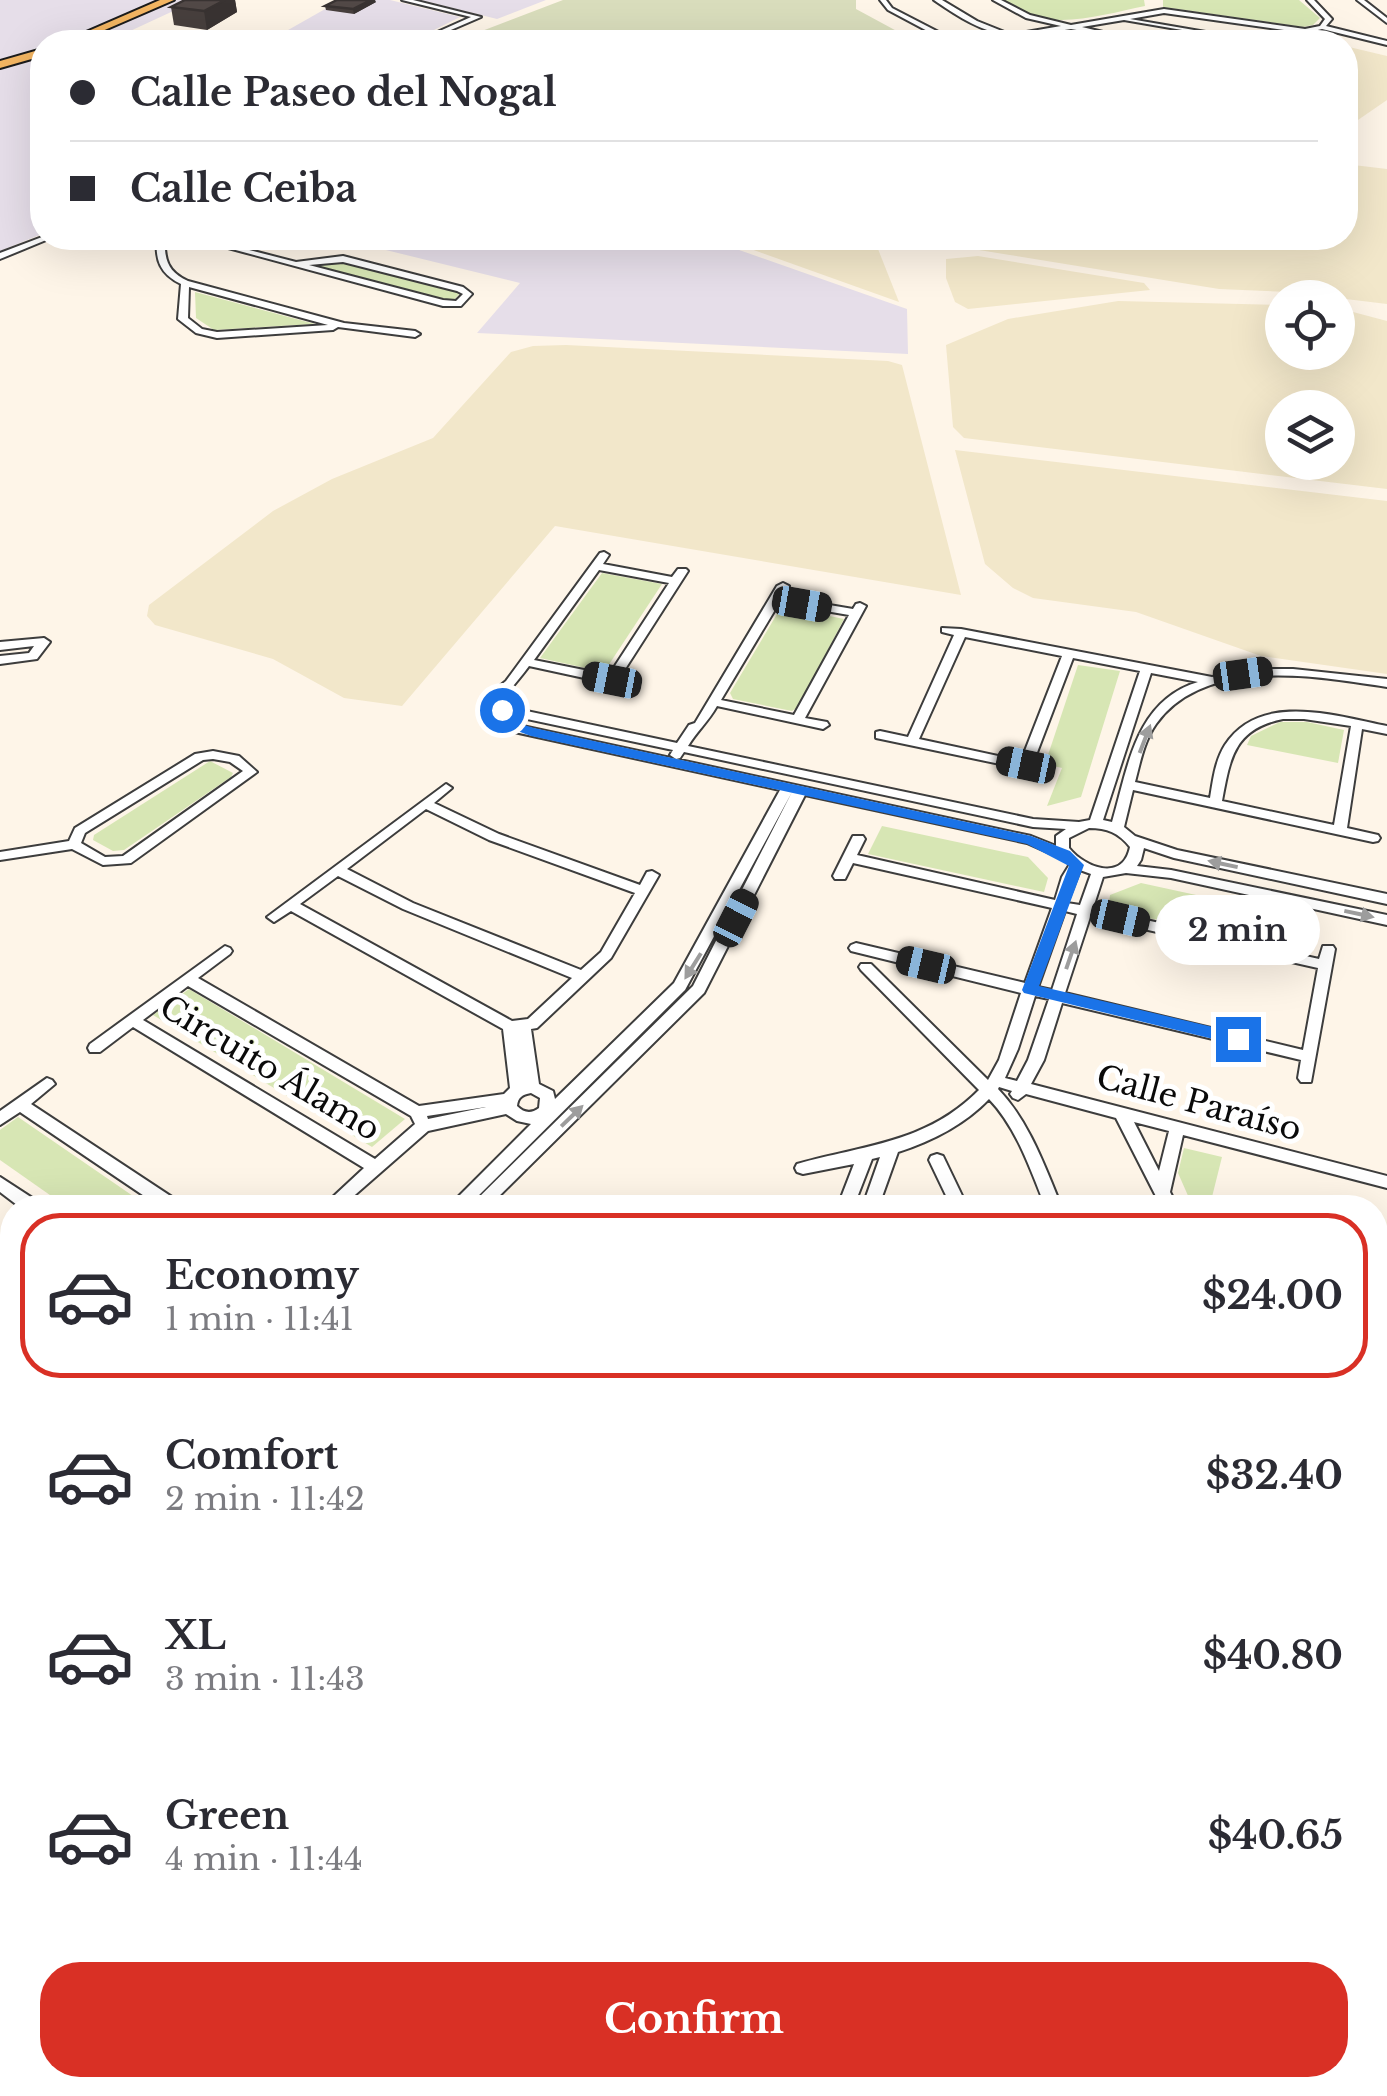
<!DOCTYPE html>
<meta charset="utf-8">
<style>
body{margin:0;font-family:"Libre Baskerville",serif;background:#f2f2f3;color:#2b2b33;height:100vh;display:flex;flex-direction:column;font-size:38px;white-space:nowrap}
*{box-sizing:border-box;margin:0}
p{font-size:32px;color:#7c7c81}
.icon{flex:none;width:55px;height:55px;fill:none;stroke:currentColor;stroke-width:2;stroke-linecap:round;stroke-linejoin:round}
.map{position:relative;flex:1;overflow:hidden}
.drawer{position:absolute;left:0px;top:1195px;width:1388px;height:902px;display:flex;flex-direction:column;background:#fff;border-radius:40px 40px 0 0;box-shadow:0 10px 40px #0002}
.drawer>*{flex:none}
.hud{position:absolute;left:30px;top:30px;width:1328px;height:220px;border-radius:40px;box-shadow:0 10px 40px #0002;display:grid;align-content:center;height:220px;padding:0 40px;background:#fff}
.fabs{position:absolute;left:1265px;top:280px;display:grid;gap:20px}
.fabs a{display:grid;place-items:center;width:90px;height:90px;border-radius:50%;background:#fff;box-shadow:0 10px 40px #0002;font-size:50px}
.end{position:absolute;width:45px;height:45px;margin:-22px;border:12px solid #1a73e8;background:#fff;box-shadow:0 0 0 5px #fff}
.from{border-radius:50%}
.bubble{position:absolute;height:70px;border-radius:35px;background:#fff;box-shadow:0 10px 40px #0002;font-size:32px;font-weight:700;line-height:70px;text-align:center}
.car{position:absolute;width:30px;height:60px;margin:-30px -15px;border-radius:12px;box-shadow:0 0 8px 2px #0007;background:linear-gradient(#222 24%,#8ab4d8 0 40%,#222 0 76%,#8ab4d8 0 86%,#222 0)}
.hud b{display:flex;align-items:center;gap:35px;height:95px;font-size:38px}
.hud b+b{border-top:2px solid #e1e1e2}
.hud i{width:25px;height:25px;background:#2b2b33}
ul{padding:18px 0 0;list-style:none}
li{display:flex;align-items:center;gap:30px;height:165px;margin:0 20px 15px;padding:0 20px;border:5px solid transparent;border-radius:40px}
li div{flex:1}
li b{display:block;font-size:38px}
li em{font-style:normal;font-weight:700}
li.selected{border-color:#d93025}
li>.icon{width:90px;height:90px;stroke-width:1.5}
.cta{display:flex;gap:20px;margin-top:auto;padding:20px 40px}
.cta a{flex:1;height:115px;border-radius:40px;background:#d93025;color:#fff;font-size:40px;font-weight:700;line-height:115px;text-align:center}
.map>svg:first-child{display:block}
</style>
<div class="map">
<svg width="1387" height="2096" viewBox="0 0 1387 2096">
<rect width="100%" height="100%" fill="#fef5e8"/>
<g fill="#e6dee9">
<polygon points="0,0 197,0 128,32 217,42 42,42 42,234 0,251"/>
<polygon points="341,0 390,0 460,17 414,40 420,42 267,42"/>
<polygon points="421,0 546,0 497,19"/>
<polygon points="337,238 705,238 907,309 908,354 477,333 520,283"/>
</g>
<g fill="#f2e7ca" fill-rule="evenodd">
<polygon points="1345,46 1387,56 1387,100 1355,122 1345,119"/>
<polygon points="1345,164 1387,169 1387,304 1288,292 1219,289 905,238 1345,238"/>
<polygon points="720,238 860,238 878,249 899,302"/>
<polygon points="978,256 1144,283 1150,290 968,309 955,302 946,278 946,259"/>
<path d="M1118 301 1282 305V352H1338V308L1387 321V489L964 438 953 427 946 345 1008 319ZM1282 408H1338V462H1282Z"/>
<polygon points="566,345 888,361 902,365 961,595 555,526 402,706 344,698 273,659 155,625 147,616 149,605 273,511 332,479 433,438 511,352 533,346"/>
<polygon points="955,450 1387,501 1387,674 1261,656 1136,612 1033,598 1013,588 985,564"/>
</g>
<g fill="#d7e6b4">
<path d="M1003 0H1144L1145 6C1101 15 1041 35 1003 0Z"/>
<polygon points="1163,0 1299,0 1320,18 1313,25 1303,27 1163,7"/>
<polygon points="334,261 460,293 453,301 313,265"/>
<polygon points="195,292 315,324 214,330 196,318"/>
<polygon points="602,573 662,584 604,672 540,658"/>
<polygon points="786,607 844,619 798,707 792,711 733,699 730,693 780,609"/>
<polygon points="1078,665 1120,671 1081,797 1047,806 1062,768 1045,764"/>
<polygon points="1280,722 1307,722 1344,730 1338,763 1247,745 1251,736"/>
<polygon points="210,761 233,773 231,777 124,850 113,851 93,840 94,835"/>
<polygon points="882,826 1028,857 1048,878 1044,892 868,854"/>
<polygon points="1141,883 1311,920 1307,953 1108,909 1110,895"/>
<polygon points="189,989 405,1119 372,1147 153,1015"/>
<polygon points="18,1117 149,1207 67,1207 0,1160 0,1130"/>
<polygon points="1184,1148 1222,1157 1212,1197 1227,1202 1226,1207 1193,1207 1178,1173"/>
</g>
<polygon fill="#d9ddbc" points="563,0 856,0 856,9 917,42 461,39"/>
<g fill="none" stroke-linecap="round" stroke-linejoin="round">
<defs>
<g id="street">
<polygon points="402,0 413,0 481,17 423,42 415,42 471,17"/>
<polygon points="880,0 886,0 892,8 954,40 988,35 991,38 1061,26 1026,18 993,0 1001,0 1030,15 1071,25 1164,9 1305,29 1320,26 1325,19 1307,0 1314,0 1332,19 1326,26 1387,41 1387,45 1322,29 1305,33 1164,13 1130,19 1264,42 1252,42 1124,20 1082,27 1145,42 1071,29 988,42 948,42 888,10"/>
<path d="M934 0H942L977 21 1007 33C985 35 953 13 934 0Z"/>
<polygon points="1357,0 1364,0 1387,18 1387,23"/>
<polygon points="42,237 51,238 0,259 0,253"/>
<path d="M157 238H165C164 260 168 272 188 281L344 323 415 331 420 334 415 337 338 327 333 330 217 338 196 333 178 319 181 284C160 274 155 260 157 238ZM189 287 328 325 217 332 202 329 188 318Z"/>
<path d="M191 238H203L296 262 343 256 463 287 472 294 461 306H443ZM343 262 457 291 463 294 456 301 443 300 309 265Z"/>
<path d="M604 552 609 555 603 564 672 577 678 569H686L688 571 620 677 632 682 626 686 612 684 529 666C518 681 506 693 497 708L503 706 677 743 689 725 695 723 777 586 783 583 789 586 782 597 853 609 856 604 860 603 866 606 805 718 827 722 829 725 823 729 717 706C708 722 697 731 688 746L1033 819 1079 822 1090 820 1140 671 1073 658 1033 763 1042 765V771L1038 772 876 738V732L880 731 908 737 954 635 942 632V628L961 629 1212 677 1259 669H1293L1387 679V687C1316 676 1205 656 1156 724 1144 741 1140 763 1135 782L1210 798C1213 780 1215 761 1225 745 1260 691 1336 716 1387 726V734L1362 729 1347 828 1378 835 1380 838 1378 841 1373 842 1133 790 1124 827 1135 836 1177 850 1387 894V904L1174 858 1144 848 1141 860 1137 866 1171 870 1387 915V925L1171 878 1126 873 1103 877 1093 908 1319 959 1323 946H1333L1335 949 1311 1082H1301L1298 1078 1301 1060 1062 1003 1044 1060 1031 1084 1387 1176V1188L1183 1135 1170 1192 1178 1208H1162L1116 1118 1026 1094 1018 1100 1013 1098 1010 1094 1012 1091 999 1087 998 1089C1029 1121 1045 1167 1062 1208H1046C1031 1171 1017 1128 989 1099 964 1125 932 1141 898 1152L878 1208H862L880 1157 872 1159 853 1208H837L854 1164 803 1174 797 1172 795 1168 797 1164C864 1145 927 1143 979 1090L861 970 859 967 861 964H871L988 1080 999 1060 1021 993 851 951 849 948 851 945 856 943 1025 983 1052 908 853 863 845 879H835L833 876 853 836H863L865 839 857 855 1055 900 1062 877 1070 864 1063 859 1027 843 805 795 704 993 487 1208H468L693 986 792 792 685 990 466 1208H447L531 1124 517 1121 506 1114 428 1131 340 1208H321L364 1168 133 1027 100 1052H90L88 1048 90 1044 225 946 230 948 232 951 230 954 198 978 419 1106 504 1094 510 1088 503 1029 291 911 274 922 267 917 446 784 452 788 434 803 499 834 640 885 647 872 652 871 659 875 611 958 537 1028 531 1029 539 1084 553 1091 555 1099 674 983 780 790 496 728C489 726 485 720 481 714L496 689 506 681 600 553ZM599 570 669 583 609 675 534 660ZM779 603 849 615 794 715 721 700ZM965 637 1062 656 1021 761 919 739ZM1151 673 1198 682C1135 701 1128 768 1112 822L1103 820ZM503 714 673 750 670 755 676 759 680 758 684 752 1033 827 1066 829 1056 836V846L1031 836 500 721 495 716ZM1283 719H1304L1351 726 1334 825 1222 801C1230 758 1234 729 1283 719ZM426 809 489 840 635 893 601 952 581 970 413 903 347 869ZM1089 828C1107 828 1119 833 1130 847 1123 882 1085 868 1069 848V838ZM1080 870 1091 874 1080 905 1067 903ZM338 876 403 909 572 978 528 1019 512 1021 300 904ZM1065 911 1077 914 1052 990 1038 987ZM1090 917 1318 968 1303 1050 1065 993ZM188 986 411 1116 415 1124 375 1159 143 1020ZM1035 996 1049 999 1028 1060 1017 1081 1005 1078 1018 1049ZM531 1093 540 1098 539 1108C531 1114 524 1113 517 1106 518 1097 522 1095 531 1093ZM486 1107 428 1119 427 1116ZM1134 1122 1169 1131 1159 1171Z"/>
<polygon points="44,638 50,642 37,659 0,664 0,656 29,653 34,646 0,650 0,642"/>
<path d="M213 751 239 756 257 772 131 863 103 865 72 849 0 860V852L69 841 75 828 195 754ZM213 759 230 762 243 771 123 856 105 857 81 843 85 833 203 760Z"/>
<polygon points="47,1078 52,1080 55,1084 31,1104 181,1203 183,1208 162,1208 20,1112 0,1125 0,1111"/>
<polygon points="937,1154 943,1156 968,1208 952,1208 929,1160 931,1156"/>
<polygon points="0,1177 40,1203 42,1208 21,1208 0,1192"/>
<polygon points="1375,1296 1387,1299 1387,1313 1375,1310"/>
<polygon points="1375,1348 1387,1351 1387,1365 1375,1362"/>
<polygon points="0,1373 12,1381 12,1398 0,1392"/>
<polygon points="1375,1489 1387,1492 1387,1508 1375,1505"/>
<polygon points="12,1496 12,1516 0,1524 0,1503"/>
<polygon points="1375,1555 1387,1558 1387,1576 1375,1573"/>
<polygon points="12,1641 12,1665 7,1672 0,1675 0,1650"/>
<polygon points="1375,1668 1382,1671 1387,1682 1387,1715 1380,1712 1375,1701"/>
<polygon points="0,1900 12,1903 12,1925 0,1922"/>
<polygon points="1375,1947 1387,1951 1387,1973 1375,1969"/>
<polygon points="1375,1988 1387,1992 1387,2014 1375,2010"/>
<polygon points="283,2085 307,2085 311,2096 287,2096"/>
<polygon points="520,2085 557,2085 563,2088 567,2096 510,2096 514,2088"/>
<polygon points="1182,2085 1226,2085 1232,2088 1236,2096 1192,2096 1186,2093"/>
<polygon points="1312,2085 1336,2085 1337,2096 1313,2096"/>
</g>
<g id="primary">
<polygon points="160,0 174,0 77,42 63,42"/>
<polygon points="42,49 42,56 0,68 0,61"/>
</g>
</defs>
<use href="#street" stroke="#3d3d3d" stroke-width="4"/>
<use href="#primary" stroke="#1b1b1b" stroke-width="4"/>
<use href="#street" fill="#fff" fill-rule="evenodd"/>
<use href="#primary" fill="#f3b562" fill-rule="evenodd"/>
</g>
<g fill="#473f3d">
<polygon points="185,0 235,0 237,12 207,30 174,25 171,7"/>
<polygon points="376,2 354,14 326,10 325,6"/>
</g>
<g fill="#393332">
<polygon points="225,0 235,0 237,12 207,30 204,11"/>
<polygon points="371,0 375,0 376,2 354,14 353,9"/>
</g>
<g fill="#524947" stroke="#393332" stroke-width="2.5">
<polygon points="185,0 225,0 204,11 171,7"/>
<polygon points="337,0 371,0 353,9 325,6"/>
</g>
<defs><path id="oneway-solid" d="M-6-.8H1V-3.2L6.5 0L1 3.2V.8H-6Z" transform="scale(2.5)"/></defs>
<g fill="#9d9d9d">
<use href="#oneway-solid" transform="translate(1145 739) rotate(-69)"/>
<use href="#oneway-solid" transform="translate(1223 864) rotate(-168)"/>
<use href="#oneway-solid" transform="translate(1359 914) rotate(12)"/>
<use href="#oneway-solid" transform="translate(1071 955) rotate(-71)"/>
<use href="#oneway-solid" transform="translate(693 966) rotate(122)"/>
<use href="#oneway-solid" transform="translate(572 1116) rotate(-44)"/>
</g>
<polygon fill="#1a73e8" points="502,706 507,707 507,713 495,716 534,728 1031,836 1070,851 1084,865 1039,986 1238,1033 1246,1039 1238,1045 1024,993 1022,990 1069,866 1027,844 531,736 482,718 483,711"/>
<g text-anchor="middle" stroke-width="10" stroke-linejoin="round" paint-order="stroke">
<g font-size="32" fill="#0a0a0a" stroke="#fff">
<text transform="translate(270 1068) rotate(31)" y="11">Circuito Álamo</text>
<text transform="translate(1199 1103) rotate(15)" y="11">Calle Paraíso</text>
</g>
</g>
</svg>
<div class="fabs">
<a><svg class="icon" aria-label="locate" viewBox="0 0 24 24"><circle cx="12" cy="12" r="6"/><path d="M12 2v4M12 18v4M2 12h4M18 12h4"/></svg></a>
<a><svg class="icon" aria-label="layers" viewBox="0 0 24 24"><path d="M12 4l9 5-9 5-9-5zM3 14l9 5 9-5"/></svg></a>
</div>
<i class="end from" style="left:502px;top:710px"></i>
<i class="end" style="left:1238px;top:1039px"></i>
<div class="bubble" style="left:1155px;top:895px;width:165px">2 min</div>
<i class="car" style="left:802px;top:604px;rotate:100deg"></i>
<i class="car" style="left:1243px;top:674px;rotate:82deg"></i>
<i class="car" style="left:612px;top:680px;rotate:281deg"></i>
<i class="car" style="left:1026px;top:765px;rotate:282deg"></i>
<i class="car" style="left:736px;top:918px;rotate:27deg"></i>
<i class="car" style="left:1120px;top:918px;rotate:103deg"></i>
<i class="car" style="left:926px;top:965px;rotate:283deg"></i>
<div class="hud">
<b><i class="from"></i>Calle Paseo del Nogal</b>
<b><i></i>Calle Ceiba</b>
</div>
<section class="drawer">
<ul>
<li class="selected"><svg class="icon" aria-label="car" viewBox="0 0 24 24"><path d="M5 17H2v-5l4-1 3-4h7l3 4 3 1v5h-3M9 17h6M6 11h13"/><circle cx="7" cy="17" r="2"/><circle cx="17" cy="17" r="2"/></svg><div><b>Economy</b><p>1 min · 11:41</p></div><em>$24.00</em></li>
<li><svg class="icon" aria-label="car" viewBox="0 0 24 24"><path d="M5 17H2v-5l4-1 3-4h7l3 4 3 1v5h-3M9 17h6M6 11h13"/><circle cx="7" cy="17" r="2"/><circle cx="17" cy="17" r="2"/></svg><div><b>Comfort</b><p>2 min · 11:42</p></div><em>$32.40</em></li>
<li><svg class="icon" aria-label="car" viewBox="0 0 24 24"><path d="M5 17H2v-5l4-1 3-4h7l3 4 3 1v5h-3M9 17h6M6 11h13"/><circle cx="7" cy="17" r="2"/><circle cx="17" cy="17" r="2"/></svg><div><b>XL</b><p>3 min · 11:43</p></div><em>$40.80</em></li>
<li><svg class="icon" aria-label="car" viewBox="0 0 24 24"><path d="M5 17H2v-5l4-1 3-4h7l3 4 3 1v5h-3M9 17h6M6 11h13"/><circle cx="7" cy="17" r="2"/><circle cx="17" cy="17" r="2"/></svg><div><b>Green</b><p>4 min · 11:44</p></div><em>$40.65</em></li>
</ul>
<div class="cta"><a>Confirm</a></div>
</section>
</div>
